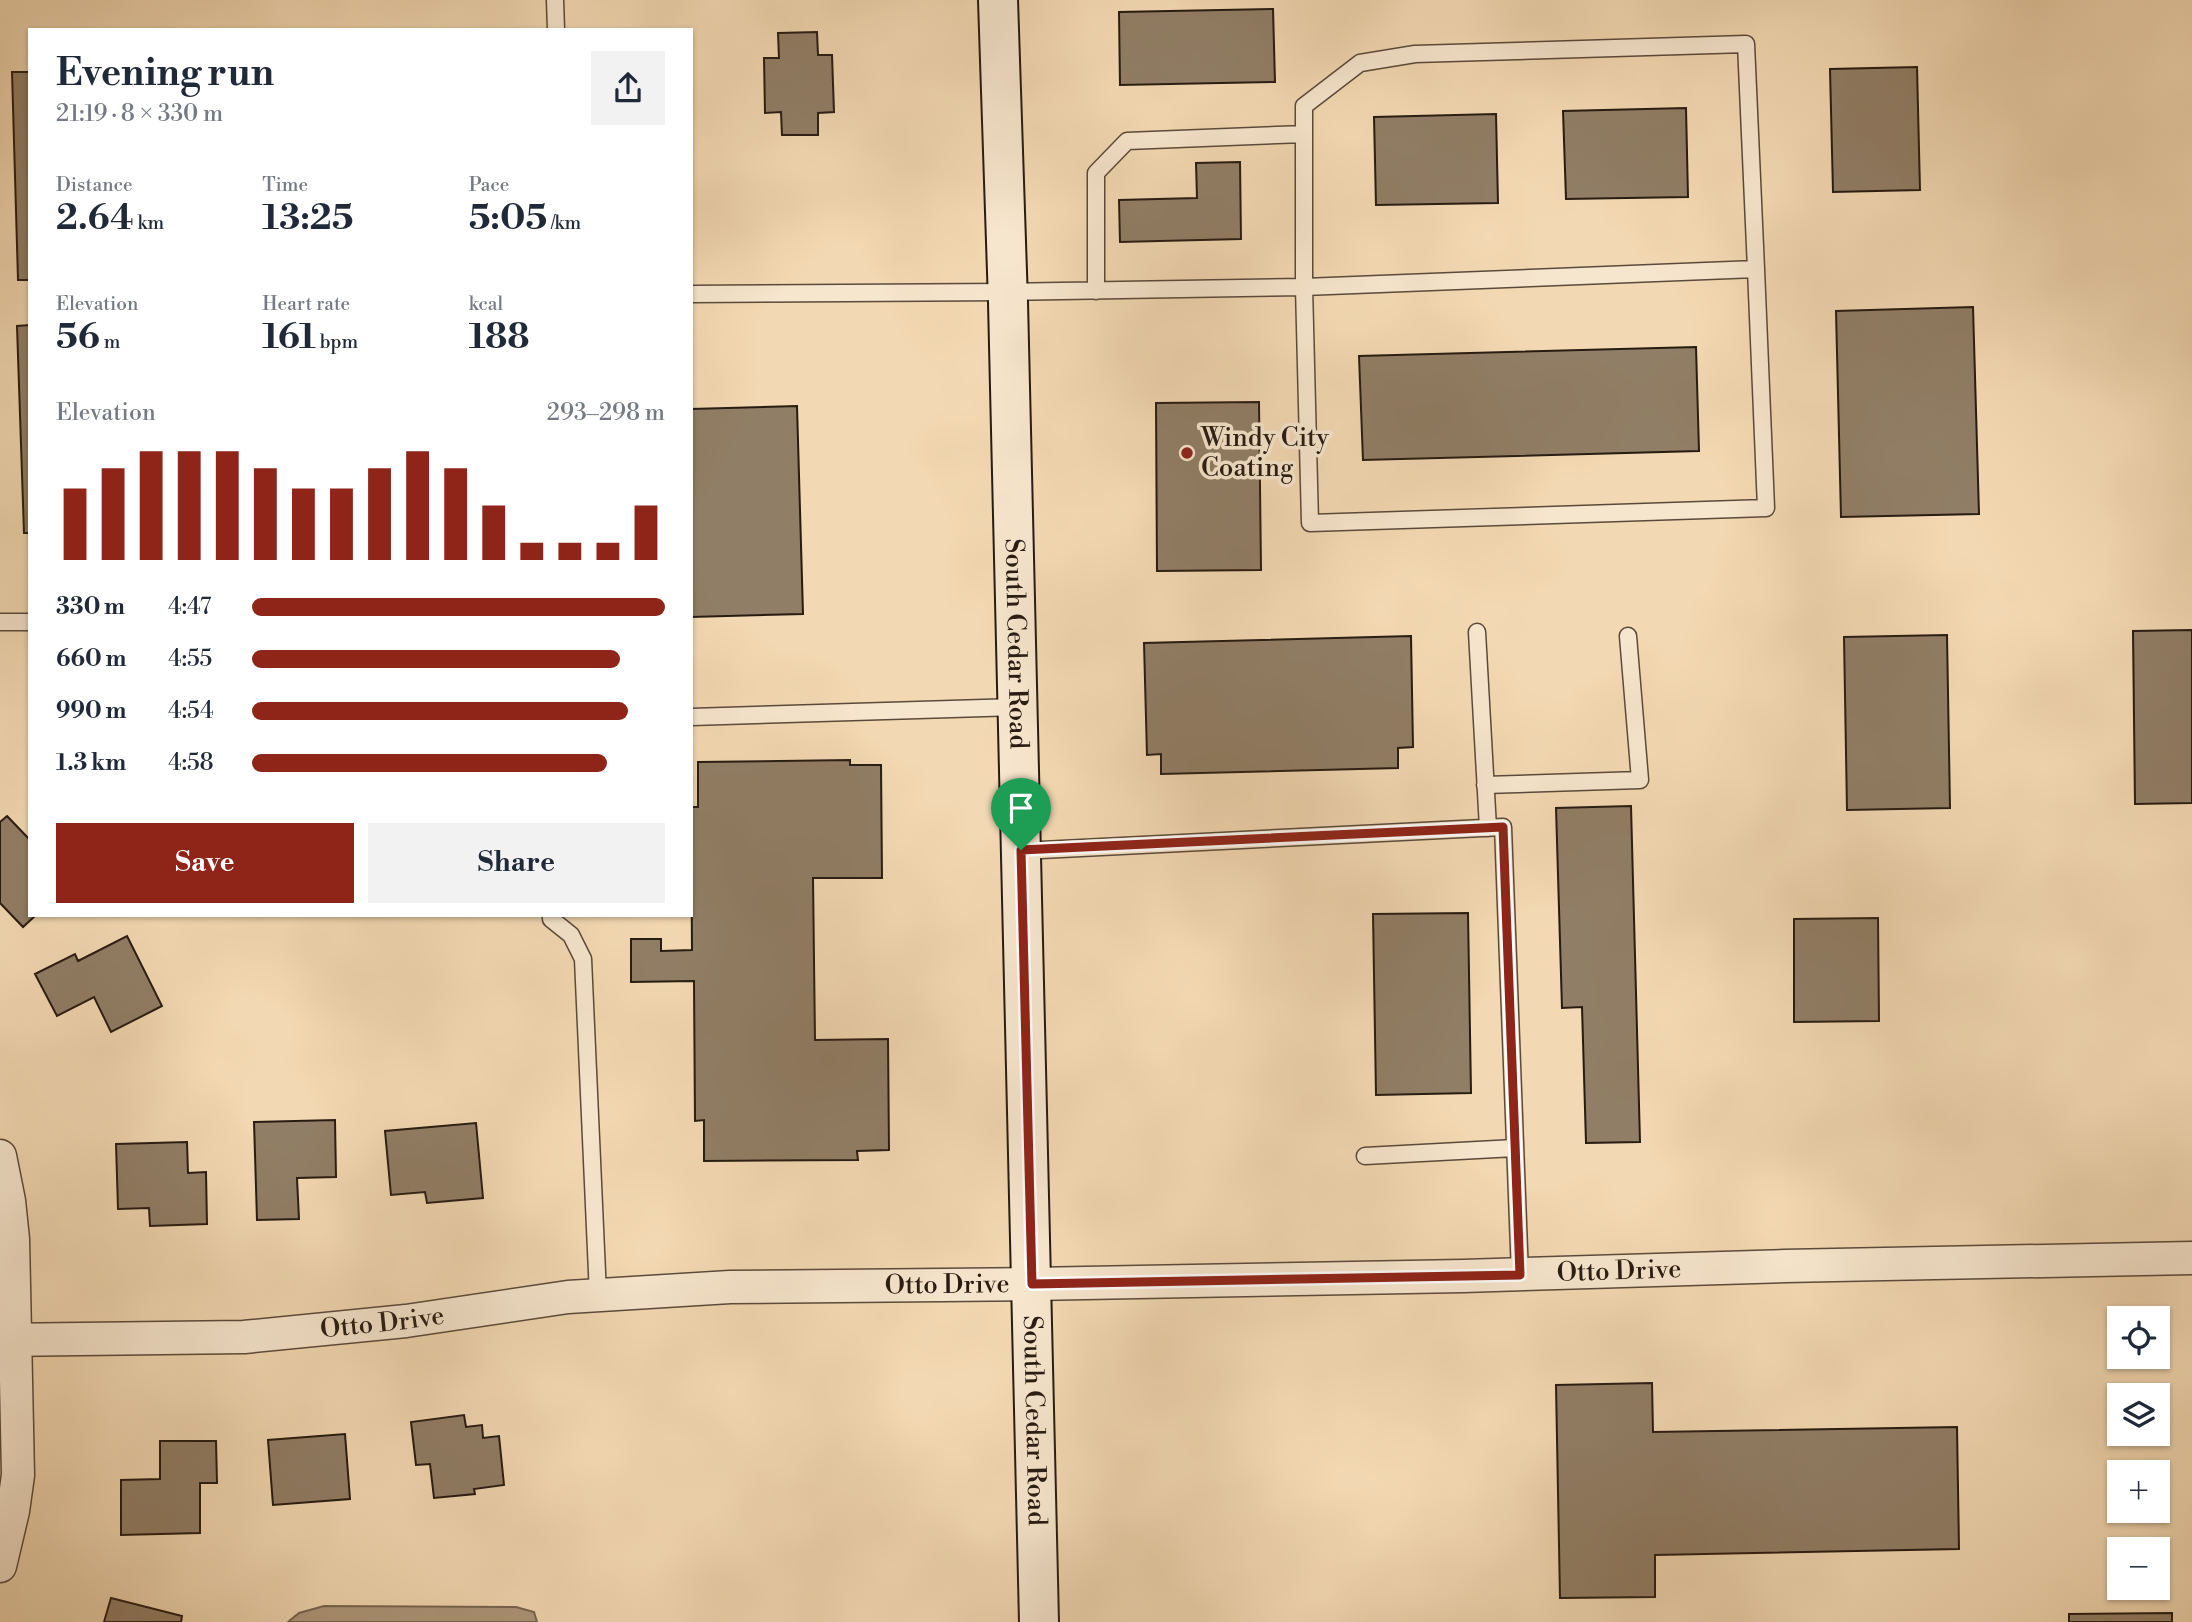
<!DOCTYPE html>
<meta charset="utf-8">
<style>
:root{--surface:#fff;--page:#f2f2f3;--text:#1f2937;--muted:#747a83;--accent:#8f2418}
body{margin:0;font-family:"Libre Bodoni",serif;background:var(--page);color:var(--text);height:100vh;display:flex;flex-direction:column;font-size:26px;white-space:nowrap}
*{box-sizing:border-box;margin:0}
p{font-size:23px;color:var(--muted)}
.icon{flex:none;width:38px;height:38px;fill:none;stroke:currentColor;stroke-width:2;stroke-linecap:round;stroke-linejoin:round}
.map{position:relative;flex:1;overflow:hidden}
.side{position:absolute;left:28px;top:28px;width:665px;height:889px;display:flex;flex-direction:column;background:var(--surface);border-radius:0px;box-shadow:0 2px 5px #0004}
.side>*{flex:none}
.buttons{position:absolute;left:2107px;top:1306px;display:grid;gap:14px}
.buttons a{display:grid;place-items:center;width:63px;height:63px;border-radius:0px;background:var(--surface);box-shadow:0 2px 5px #0004;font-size:35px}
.pin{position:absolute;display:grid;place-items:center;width:60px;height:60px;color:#fff;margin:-72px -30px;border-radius:50% 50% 50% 0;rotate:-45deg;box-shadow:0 0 7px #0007}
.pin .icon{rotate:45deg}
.round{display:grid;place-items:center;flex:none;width:74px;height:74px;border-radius:0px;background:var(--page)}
.headline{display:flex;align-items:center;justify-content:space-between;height:119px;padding:0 28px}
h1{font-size:38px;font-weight:700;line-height:52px}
.metrics{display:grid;grid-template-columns:repeat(3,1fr);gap:10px;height:119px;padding:7px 28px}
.metrics div{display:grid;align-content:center}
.metrics b{font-size:35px;font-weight:700}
.metrics small{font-size:19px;font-weight:400}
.metrics p{font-size:19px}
.chart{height:196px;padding:14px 28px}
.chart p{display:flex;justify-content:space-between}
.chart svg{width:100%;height:126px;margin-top:7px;stroke:var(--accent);stroke-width:6}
.primary-button{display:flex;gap:14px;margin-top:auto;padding:14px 28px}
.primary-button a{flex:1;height:80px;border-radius:0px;background:var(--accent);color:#fff;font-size:28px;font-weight:700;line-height:80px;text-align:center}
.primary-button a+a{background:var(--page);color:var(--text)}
ul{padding:0 28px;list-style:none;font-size:23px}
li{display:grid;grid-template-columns:112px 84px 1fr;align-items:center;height:52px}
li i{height:18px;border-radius:9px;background:var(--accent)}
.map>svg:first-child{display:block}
.water{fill:#ae987c;stroke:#786652;stroke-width:2}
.building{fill:#917e66;stroke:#271b12;stroke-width:2}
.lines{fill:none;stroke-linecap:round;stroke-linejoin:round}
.lane-casing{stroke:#5a4a3a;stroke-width:19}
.street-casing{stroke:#5a4a3a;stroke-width:35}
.secondary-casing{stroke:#271b12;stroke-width:42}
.lane{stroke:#f7e6ce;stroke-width:16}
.street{stroke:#f7e6ce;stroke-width:32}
.secondary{stroke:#f7e6ce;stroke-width:38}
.route-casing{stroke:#fff;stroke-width:14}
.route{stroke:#8f2418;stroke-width:9}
.poi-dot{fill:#8f2418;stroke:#f7e6ce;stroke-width:2.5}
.labels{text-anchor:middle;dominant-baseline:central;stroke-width:7;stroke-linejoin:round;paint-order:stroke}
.poi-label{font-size:26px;fill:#271b12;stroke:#f7e6ce;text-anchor:start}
.street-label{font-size:26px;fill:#271b12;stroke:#f7e6ce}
</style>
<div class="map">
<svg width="2192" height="1622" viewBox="0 0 2192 1622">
<rect width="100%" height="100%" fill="#f3d9b3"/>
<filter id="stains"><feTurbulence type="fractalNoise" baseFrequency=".00286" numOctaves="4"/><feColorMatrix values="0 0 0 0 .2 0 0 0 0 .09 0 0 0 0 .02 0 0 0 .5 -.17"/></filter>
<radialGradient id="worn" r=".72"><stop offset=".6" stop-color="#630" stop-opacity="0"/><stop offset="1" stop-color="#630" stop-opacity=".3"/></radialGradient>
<!-- water -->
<path class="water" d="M 324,1606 L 516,1607 L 534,1612 L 537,1622 L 288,1622 L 299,1613 Z"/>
<!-- building -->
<path class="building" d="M 1273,9 L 1275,82 L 1120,85 L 1119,12 Z
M 817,32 L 818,55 L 832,55 L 834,112 L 818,113 L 818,135 L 782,135 L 781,112 L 765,113 L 764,58 L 779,58 L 778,33 Z
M 1917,67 L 1920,190 L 1833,192 L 1830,69 Z
M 12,72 L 30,72 L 30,280 L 18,280 Z
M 1686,108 L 1688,197 L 1566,199 L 1563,111 Z
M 1496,114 L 1498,203 L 1376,205 L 1374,117 Z
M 1240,162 L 1241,239 L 1120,242 L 1119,200 L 1197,198 L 1196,163 Z
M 1973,307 L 1979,514 L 1841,517 L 1836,311 Z
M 30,325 L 30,533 L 24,533 L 17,326 Z
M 1696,347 L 1699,451 L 1363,460 L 1359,356 Z
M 1259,402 L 1261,570 L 1157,571 L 1156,403 Z
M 797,406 L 803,614 L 691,617 L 691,409 Z
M 2192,630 L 2192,803 L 2135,804 L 2133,631 Z
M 1947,635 L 1950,808 L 1847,810 L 1844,637 Z
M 1411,636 L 1413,747 L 1398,748 L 1398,768 L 1161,774 L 1161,754 L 1147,755 L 1144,643 Z
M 850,760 L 850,765 L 881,765 L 882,878 L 813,878 L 815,1040 L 888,1039 L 889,1150 L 857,1151 L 858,1160 L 704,1161 L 704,1120 L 695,1121 L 694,981 L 631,982 L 631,939 L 661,939 L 661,951 L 692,950 L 691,807 L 698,807 L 698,762 Z
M 1631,806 L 1640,1142 L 1586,1143 L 1582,1007 L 1562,1008 L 1556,808 Z
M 7,816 L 30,840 L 30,915 L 36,915 L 23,927 L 0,903 L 0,822 Z
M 1468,913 L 1471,1093 L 1376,1095 L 1373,914 Z
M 1878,918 L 1879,1021 L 1794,1022 L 1794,919 Z
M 127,936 L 162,1006 L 111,1032 L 94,997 L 57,1016 L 35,974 L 75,954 L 78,961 Z
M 335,1120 L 336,1177 L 297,1178 L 299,1219 L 257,1220 L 254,1122 Z
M 476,1123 L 483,1198 L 427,1203 L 425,1192 L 391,1195 L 385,1131 Z
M 187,1142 L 188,1173 L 206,1172 L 207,1224 L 150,1226 L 149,1208 L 118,1209 L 116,1144 Z
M 1652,1383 L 1653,1432 L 1957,1427 L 1959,1549 L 1655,1555 L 1655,1597 L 1560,1598 L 1556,1385 Z
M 464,1415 L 466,1427 L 482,1425 L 483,1438 L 499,1436 L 504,1485 L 474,1489 L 475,1494 L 434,1498 L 430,1464 L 416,1465 L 411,1422 Z
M 345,1434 L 350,1499 L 273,1505 L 268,1440 Z
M 160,1441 L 216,1441 L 217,1483 L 200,1483 L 200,1533 L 121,1535 L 121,1480 L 160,1479 Z
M 111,1598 L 182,1616 L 181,1622 L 104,1622 Z
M 2172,1613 L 2172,1622 L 2069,1622 L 2069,1614 Z"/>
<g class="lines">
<!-- lane casing -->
<g class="lane-casing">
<path id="lane" d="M 555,0 L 556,30
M 1096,291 L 1096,173 L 1127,141 L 1304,134
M 691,294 L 1008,292 L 1304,287 L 1756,269 L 1766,508 L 1310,523 L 1304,287 L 1304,106 L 1360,63 L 1415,54 L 1746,44 L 1756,269
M 0,622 L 30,622
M 1477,632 L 1488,828
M 691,717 L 1017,707
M 1485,785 L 1640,780 L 1628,636
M 1021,851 L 1503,827 L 1520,1275
M 551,915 L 551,919 L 571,935 L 583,959 L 598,1295
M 1365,1156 L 1515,1148"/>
</g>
<!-- street casing -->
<g class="street-casing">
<g id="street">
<path d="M 0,1156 L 9,1201 L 13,1239 L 18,1475 L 13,1511 L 0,1566"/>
<path id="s1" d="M 0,1340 L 244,1337 L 406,1321 L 568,1297 L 730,1287 L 1032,1284 L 1463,1276 L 1785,1266 L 2192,1258"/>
</g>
</g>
<!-- secondary casing -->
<g class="secondary-casing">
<g id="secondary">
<path id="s2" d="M 998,0 L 1008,302 L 1039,1622"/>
</g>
</g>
<!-- lane -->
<use href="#lane" class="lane"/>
<!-- street -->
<use href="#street" class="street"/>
<!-- secondary -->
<use href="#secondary" class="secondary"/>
</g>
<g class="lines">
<!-- route casing -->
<g class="route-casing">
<path id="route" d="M 1503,827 L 1520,1275 L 1032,1284 L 1021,850 Z"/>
</g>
<!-- route -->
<use href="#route" class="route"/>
</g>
<!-- markers -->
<circle class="poi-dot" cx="1187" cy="453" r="7"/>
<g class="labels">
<!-- poi labels -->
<g class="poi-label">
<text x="1201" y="438">Windy City<tspan x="1201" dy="30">Coating</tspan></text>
</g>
<!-- street labels -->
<g class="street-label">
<text stroke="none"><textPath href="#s2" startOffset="644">South Cedar Road</textPath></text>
<text stroke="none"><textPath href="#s1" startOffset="1622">Otto Drive</textPath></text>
<text stroke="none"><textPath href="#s1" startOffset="950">Otto Drive</textPath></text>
<text stroke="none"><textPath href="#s1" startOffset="383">Otto Drive</textPath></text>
<text stroke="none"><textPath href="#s2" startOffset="1421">South Cedar Road</textPath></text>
</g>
</g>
<rect width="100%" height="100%" filter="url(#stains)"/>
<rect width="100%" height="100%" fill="url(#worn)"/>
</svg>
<div class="buttons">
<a><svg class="icon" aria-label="locate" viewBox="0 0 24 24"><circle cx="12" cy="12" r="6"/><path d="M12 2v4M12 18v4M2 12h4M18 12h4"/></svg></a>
<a><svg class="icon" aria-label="layers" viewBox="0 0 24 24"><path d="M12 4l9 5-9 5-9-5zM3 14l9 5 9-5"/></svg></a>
<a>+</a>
<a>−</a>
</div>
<div class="pin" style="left:1021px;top:850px;background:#1e9e55"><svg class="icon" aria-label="arrive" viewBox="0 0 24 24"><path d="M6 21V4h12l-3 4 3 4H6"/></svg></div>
<section class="side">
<div class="headline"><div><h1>Evening run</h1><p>21:19 · 8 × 330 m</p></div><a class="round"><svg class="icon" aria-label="share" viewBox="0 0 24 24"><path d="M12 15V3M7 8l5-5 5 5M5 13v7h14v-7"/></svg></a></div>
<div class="metrics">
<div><p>Distance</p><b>2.64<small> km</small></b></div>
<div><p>Time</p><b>13:25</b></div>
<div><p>Pace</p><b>5:05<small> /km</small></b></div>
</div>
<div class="metrics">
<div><p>Elevation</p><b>56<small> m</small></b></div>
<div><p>Heart rate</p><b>161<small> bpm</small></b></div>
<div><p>kcal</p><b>188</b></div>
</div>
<div class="chart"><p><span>Elevation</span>293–298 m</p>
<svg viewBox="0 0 160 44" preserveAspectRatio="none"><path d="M5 44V19M15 44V12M25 44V6M35 44V6M45 44V6M55 44V12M65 44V19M75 44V19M85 44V12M95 44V6M105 44V12M115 44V25M125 44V38M135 44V38M145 44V38M155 44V25"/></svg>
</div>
<ul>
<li><b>330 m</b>4:47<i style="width:100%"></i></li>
<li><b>660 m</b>4:55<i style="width:89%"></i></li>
<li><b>990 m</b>4:54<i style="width:91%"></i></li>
<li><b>1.3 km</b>4:58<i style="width:86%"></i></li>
</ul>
<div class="primary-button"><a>Save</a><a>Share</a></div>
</section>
</div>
